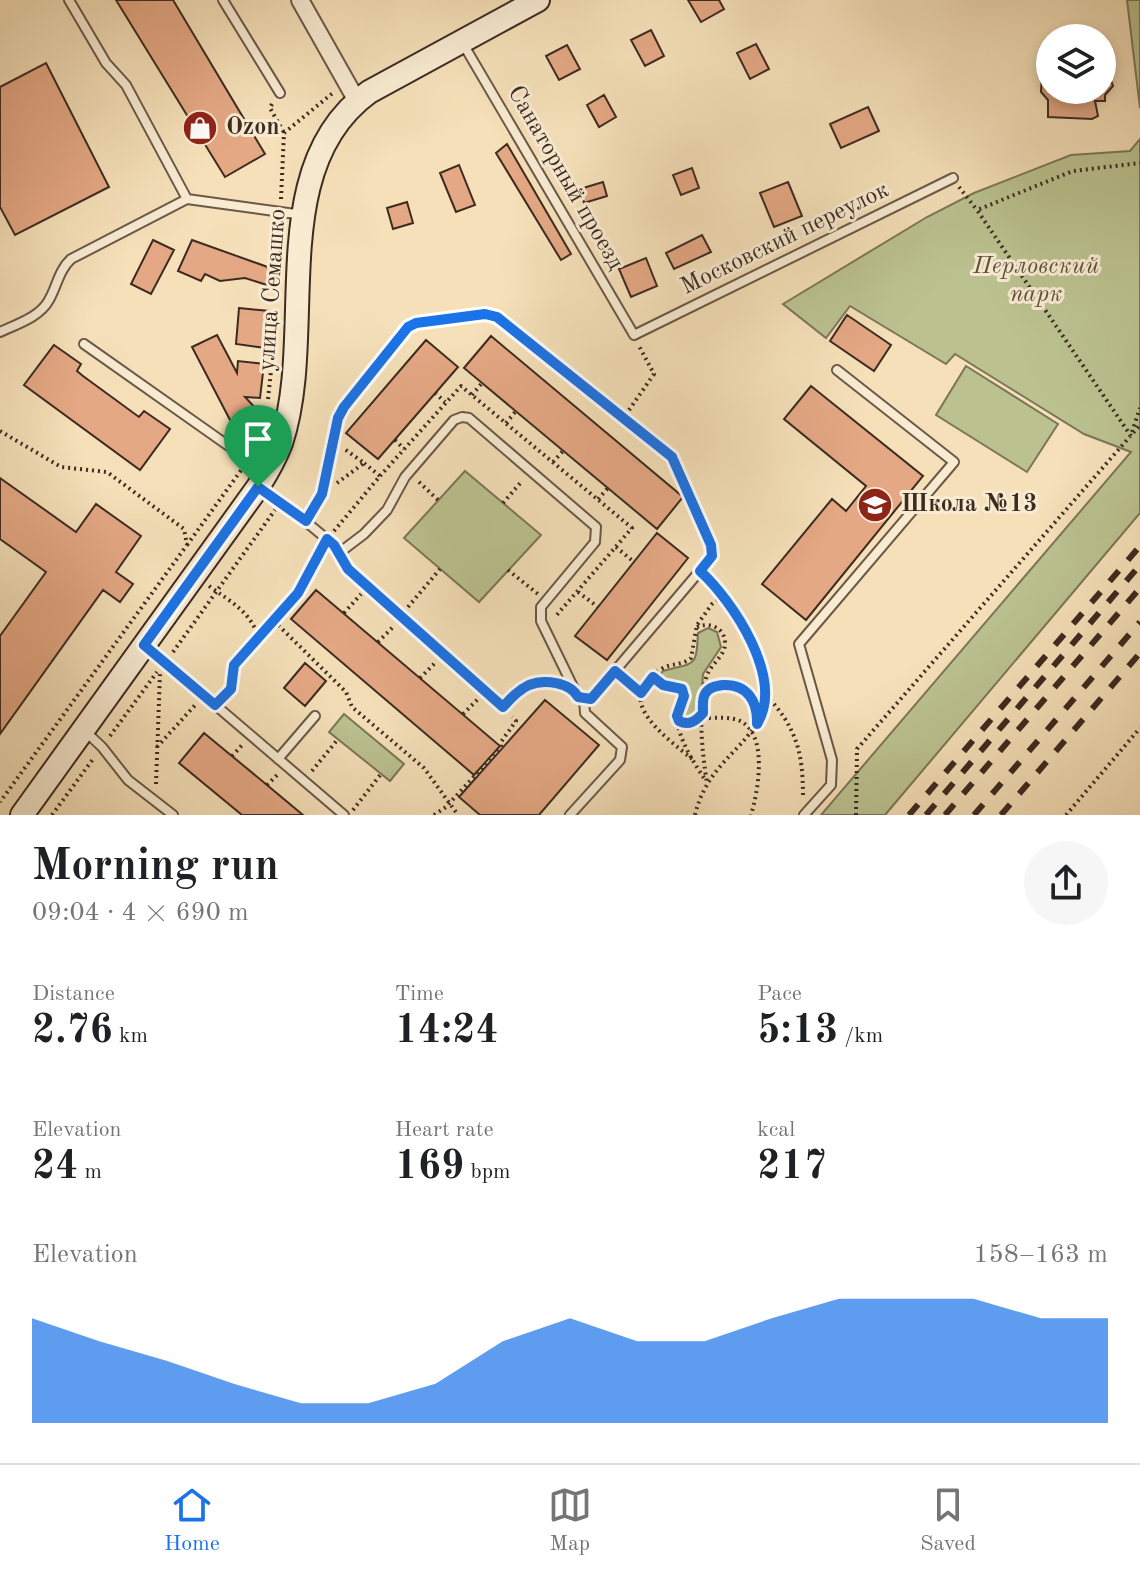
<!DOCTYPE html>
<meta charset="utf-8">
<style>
:root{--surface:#fff;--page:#f6f6f6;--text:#202124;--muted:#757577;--line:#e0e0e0;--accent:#1a73e8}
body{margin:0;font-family:"Old Standard TT",serif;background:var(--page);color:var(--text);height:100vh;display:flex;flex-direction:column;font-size:30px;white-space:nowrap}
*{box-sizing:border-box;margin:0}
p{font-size:26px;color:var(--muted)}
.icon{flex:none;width:44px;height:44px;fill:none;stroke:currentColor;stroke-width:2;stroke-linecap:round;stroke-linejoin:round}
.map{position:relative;height:815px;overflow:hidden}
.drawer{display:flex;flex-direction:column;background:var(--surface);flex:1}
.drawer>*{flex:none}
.buttons{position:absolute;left:1036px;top:24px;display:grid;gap:16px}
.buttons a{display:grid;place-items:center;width:80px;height:80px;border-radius:50%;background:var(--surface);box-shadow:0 4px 12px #0003;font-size:40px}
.pin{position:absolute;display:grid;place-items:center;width:68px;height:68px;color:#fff;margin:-82px -34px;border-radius:50% 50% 50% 0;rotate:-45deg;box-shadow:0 0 8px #0007}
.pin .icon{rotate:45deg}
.round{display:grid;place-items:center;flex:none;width:84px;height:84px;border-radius:42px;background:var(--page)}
.overview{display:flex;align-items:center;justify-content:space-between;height:136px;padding:0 32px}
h1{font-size:44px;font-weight:600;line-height:60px}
.stats{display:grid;grid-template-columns:repeat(3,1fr);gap:12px;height:136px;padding:8px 32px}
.stats div{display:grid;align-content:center}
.stats b{font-size:40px;font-weight:600}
.stats small{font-size:22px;font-weight:400}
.stats p{font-size:22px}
.chart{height:224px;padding:16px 32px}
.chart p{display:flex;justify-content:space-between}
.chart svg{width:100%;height:144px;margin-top:8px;fill:var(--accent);opacity:.7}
.menu{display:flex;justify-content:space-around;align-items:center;height:112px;border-top:2px solid var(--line);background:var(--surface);font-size:22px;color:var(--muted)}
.menu a{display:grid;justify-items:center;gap:4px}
.menu .on{color:var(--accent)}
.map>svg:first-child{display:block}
.green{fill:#bbc290;stroke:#7c7658;stroke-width:2}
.building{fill:#e4a884;stroke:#3d2b21;stroke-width:2}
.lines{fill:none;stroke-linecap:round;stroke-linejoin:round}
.service-casing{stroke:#6b5847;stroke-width:12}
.minor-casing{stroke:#6b5847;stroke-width:20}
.secondary-casing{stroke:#3d2b21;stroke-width:26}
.path{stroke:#3d2b21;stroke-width:4;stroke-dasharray:2 4;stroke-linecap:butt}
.service{stroke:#f8ebd2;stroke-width:8}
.minor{stroke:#f8ebd2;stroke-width:16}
.secondary{stroke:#f8ebd2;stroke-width:22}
.rail{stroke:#3d2b21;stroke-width:6;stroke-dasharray:14 14;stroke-linecap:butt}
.route-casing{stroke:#fff;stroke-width:16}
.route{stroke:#1a73e8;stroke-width:10}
.labels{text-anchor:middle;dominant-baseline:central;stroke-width:6;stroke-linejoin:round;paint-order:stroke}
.poi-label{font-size:24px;font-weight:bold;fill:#3d2b21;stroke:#f8ebd2;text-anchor:start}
.street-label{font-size:24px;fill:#3d2b21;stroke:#f8ebd2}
.park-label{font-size:24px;font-style:italic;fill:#5c513d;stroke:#f8ebd2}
</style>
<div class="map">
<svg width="1140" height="815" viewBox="0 0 1140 815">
<rect width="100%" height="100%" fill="#f5e0b9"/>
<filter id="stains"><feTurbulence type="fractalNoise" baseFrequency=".0025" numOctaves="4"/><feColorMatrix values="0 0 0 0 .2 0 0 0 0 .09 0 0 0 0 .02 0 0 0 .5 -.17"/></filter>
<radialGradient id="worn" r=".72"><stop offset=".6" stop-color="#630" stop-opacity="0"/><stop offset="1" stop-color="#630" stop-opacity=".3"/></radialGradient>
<!-- green -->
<path class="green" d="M 1127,0 L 1140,0 L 1140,108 Z
M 1140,139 L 1140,513 L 885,815 L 821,815 L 1131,452 L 1084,434 L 955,354 L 946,364 L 850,306 L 826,338 L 783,304 L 927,217 L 974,193 L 1071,155 L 1130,151 Z
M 966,366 L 1058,424 L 1027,472 L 936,415 Z
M 465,471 L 541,535 L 479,602 L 404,538 Z
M 708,628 L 717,632 L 721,647 L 703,674 L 700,714 L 695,719 L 683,720 L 679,715 L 686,700 L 685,689 L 662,682 L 660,675 L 663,671 C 696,662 696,668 698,633 Z
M 344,714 L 404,764 L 390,781 L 329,732 Z"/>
<!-- building -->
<path class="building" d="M 116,0 L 173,0 L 265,154 L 225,177 Z
M 688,0 L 719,0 L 724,9 L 701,22 Z
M 651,30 L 664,56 L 645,66 L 631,40 Z
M 756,44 L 769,69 L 750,79 L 737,53 Z
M 567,45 L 580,69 L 559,80 L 546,56 Z
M 1050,51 L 1050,90 L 1102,90 L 1102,67 L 1106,67 L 1113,86 L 1105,95 L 1105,101 L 1095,101 L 1098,116 L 1092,119 L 1048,117 L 1048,100 L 1041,92 L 1043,56 Z
M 46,63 L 109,187 L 15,235 L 0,207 L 0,87 Z
M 604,95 L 616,117 L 599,127 L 587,105 Z
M 868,107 L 879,131 L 841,148 L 830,124 Z
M 507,144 L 571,254 L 561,260 L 496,153 Z
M 459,165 L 475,205 L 456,212 L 440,173 Z
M 692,168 L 699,188 L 681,195 L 673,175 Z
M 603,182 L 607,196 L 584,203 L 580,189 Z
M 788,182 L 802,216 L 774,227 L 760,193 Z
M 407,202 L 413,223 L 393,229 L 387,208 Z
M 702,235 L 711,252 L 674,269 L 666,253 Z
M 153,240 L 174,250 L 151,294 L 131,284 Z
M 192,240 L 276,270 L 273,287 L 245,278 L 220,281 L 205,274 L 201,281 L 178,271 Z
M 646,258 L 657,286 L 631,297 L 619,269 Z
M 239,308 L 269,311 L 266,348 L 236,344 Z
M 847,315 L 891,345 L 874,371 L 830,341 Z
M 217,335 L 237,373 L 238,361 L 264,364 L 260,398 L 245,397 L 259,412 L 257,432 L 241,441 L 192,347 Z
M 491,336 L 683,497 L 657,529 L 464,368 Z
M 426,340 L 458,367 L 378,459 L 346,433 Z
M 54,345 L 81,364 L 77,371 L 83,376 L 139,417 L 144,411 L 170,429 L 140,470 L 24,385 Z
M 811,386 L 923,476 L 806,620 L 762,584 L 832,499 L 846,511 L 866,486 L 784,419 Z
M 0,478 L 76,532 L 96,504 L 141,536 L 116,572 L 133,584 L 120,602 L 103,590 L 0,734 L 0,636 L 46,572 L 0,539 Z
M 657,533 L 688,558 L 607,660 L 575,636 Z
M 316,590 L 500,746 L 474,775 L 291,619 Z
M 305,663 L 326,681 L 305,706 L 284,688 Z
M 545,700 L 599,745 L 539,815 L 480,815 L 459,797 Z
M 204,733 L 267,785 L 303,815 L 242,815 L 179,763 Z"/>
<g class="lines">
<!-- service casing -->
<g class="service-casing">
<path id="service" d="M 69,0 L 106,63 L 126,85 L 187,199 L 303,215
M 223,0 L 280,93
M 462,42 L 634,335 L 953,178
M 0,332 C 17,324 40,317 49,300 C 57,286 59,270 71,259 L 187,199
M 84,344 L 267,473
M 259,487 L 281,501 L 334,545 L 348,569 L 503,707
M 306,521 L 322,494 L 338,418 L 344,407 L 406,329 L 416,323 L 489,314 L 497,317 L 672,457 L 713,550 L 710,559 L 597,692 C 591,699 587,701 578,697 L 541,621 L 541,607 L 595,542 L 596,527 L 469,418 L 462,417 L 454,420 L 405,477 L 387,510 L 364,534 L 339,553
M 145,645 L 344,815
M 84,730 L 102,747 L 128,780 L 173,815
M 278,759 L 315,716
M 570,815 L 620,760 L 622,747 L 585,713 L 584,700
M 804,815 L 831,785 L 832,760 L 799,644 L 954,462 L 837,370"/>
</g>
<!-- minor casing -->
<g class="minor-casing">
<path id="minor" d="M 300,0 L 357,101"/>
</g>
<!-- secondary casing -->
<g class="secondary-casing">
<path id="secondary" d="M 22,815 L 258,487 C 267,473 275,459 281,443 C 318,333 263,169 369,92 L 538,0"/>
</g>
<!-- path -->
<path class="path" d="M 272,104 L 270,108 L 284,133
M 959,187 L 977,210
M 281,199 L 284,133 L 334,92
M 435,393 L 445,402
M 472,395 L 482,383
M 268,399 L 271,371
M 629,410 L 654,374 L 639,346
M 506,423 L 516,411
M 0,431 L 61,467 L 107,472 L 184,529 L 187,545 L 0,802
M 1132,432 L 1140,408
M 1131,436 L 977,210 L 1073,171 L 1140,163
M 395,440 L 404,449
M 553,462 L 563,451
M 380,476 L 461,386 L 632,528 L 555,617
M 419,482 L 438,500
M 337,483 L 364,463 L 343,448
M 598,499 L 608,488
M 503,503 L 522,481
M 334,531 L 380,476 L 364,463
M 187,545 L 242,469
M 616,547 L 634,562
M 508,570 L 538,594
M 209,586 C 231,602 250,611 259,638
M 578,592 L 598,607
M 408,607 L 440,569
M 344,613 L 361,594
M 274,621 L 346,692 L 352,707 L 424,768 L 458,815
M 697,627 C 709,622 724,627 725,642 C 726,655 712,663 707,675 C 697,704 702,752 707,783
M 378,642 L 393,627
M 173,652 L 275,510
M 653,677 C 664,687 677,684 684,692 C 682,700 677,708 677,717 C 678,739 694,763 706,781
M 420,678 L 435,663
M 624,679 L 641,693
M 705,695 C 727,669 757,693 757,722
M 766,695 C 796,727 803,752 803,795
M 222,698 L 231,689 L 234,665 L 298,593 L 321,552
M 511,699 L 531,684 L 557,684
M 463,714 L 478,699
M 703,718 C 715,718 732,716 742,722 C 768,737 758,792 751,815
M 678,720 L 690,723 L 702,715
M 110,736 L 157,672
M 157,747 L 197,703
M 232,756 L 244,743
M 692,759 C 666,737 610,699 661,669 C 671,663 681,666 691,658 L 697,625 L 712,604 L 723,596
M 312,771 L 338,739
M 156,784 L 160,673
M 267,785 L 277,775
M 353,810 L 381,774
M 52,815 L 93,759
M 434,815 L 446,807 L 501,747 L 501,742 L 516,721 L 512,717
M 695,815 C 713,738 794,743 752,646 C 742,622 727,596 708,578
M 856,815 L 857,749 L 1140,425
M 1066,815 L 1140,728"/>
<!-- service -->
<use href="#service" class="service"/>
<!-- minor -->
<use href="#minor" class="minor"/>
<!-- secondary -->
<use href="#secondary" class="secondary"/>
<!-- rail -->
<path class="rail" d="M 909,815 L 1140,546
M 926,815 L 1140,565
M 945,815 L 1140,588
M 974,815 L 1140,622
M 1001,815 L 1140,653"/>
</g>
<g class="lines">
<!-- route casing -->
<g class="route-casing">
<path id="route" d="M 485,314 L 497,317 L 672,457 L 711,545 L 712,556 L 700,571 C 733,601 785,679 757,724 C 758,701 747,684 723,685 C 716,686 709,687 705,694 C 702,699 703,707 703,713 C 696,721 689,726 679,721 L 677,716 L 684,696 L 682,689 L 663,685 L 653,677 L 641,693 L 615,671 L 591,699 L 578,697 C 570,682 544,679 529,685 C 518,690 510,699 503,707 L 348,569 L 334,545 L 327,539 L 298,593 L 234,665 L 231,689 L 215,705 L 144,645 L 258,487 L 306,521 L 322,494 L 338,418 L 344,407 L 408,327 L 416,323 Z"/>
</g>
<!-- route -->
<use href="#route" class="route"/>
</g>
<!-- icons -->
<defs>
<g id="shop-disc" transform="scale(1.8)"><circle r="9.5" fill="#8f2418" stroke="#f8ebd2"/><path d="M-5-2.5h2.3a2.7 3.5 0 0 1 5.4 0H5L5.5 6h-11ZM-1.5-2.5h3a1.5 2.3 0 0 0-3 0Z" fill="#fff"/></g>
<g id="school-disc" transform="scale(1.8)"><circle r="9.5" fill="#8f2418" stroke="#f8ebd2"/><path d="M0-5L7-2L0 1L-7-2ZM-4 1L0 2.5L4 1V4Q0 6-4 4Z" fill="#fff"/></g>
</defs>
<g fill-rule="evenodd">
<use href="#shop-disc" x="200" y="128"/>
<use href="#school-disc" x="875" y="505"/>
</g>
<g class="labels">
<!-- poi labels -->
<g class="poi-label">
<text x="226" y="128">Ozon</text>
<text x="901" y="505">Школа №13</text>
</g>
<!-- street labels -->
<g class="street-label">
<text transform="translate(565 178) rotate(60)">Санаторный проезд</text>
<text transform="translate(785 239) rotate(-26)">Московский переулок</text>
<text transform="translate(273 290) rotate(-86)">улица Семашко</text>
</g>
<!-- park labels -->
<g class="park-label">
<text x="1036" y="267">Перловский<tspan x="1036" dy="28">парк</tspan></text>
</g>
</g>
<rect width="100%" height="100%" filter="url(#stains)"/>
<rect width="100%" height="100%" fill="url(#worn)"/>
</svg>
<div class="buttons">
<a><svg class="icon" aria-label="layers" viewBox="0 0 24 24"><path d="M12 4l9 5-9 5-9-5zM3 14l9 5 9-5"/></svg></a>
</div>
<div class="pin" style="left:258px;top:487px;background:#1e9e55"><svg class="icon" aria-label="arrive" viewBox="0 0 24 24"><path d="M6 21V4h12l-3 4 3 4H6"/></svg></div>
</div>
<section class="drawer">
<div class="overview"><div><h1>Morning run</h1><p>09:04 · 4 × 690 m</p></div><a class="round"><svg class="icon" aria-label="share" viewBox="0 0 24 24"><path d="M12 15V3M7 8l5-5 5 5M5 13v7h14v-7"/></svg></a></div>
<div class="stats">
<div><p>Distance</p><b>2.76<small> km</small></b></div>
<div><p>Time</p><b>14:24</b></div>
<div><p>Pace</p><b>5:13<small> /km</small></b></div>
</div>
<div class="stats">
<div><p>Elevation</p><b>24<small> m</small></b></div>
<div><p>Heart rate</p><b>169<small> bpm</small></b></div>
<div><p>kcal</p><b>217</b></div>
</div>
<div class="chart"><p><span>Elevation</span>158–163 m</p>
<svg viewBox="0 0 160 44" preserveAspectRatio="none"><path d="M0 44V12L10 19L20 25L30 32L40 38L50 38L60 32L70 19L80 12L90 19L100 19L110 12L120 6L130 6L140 6L150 12L160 12V44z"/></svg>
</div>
</section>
<nav class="menu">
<a class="on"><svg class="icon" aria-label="home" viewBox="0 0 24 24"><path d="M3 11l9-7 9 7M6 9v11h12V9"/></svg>Home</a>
<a><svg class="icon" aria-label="map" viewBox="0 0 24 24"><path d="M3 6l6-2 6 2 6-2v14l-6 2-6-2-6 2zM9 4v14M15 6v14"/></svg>Map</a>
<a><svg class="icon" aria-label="saved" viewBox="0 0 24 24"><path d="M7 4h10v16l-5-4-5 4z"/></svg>Saved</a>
</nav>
